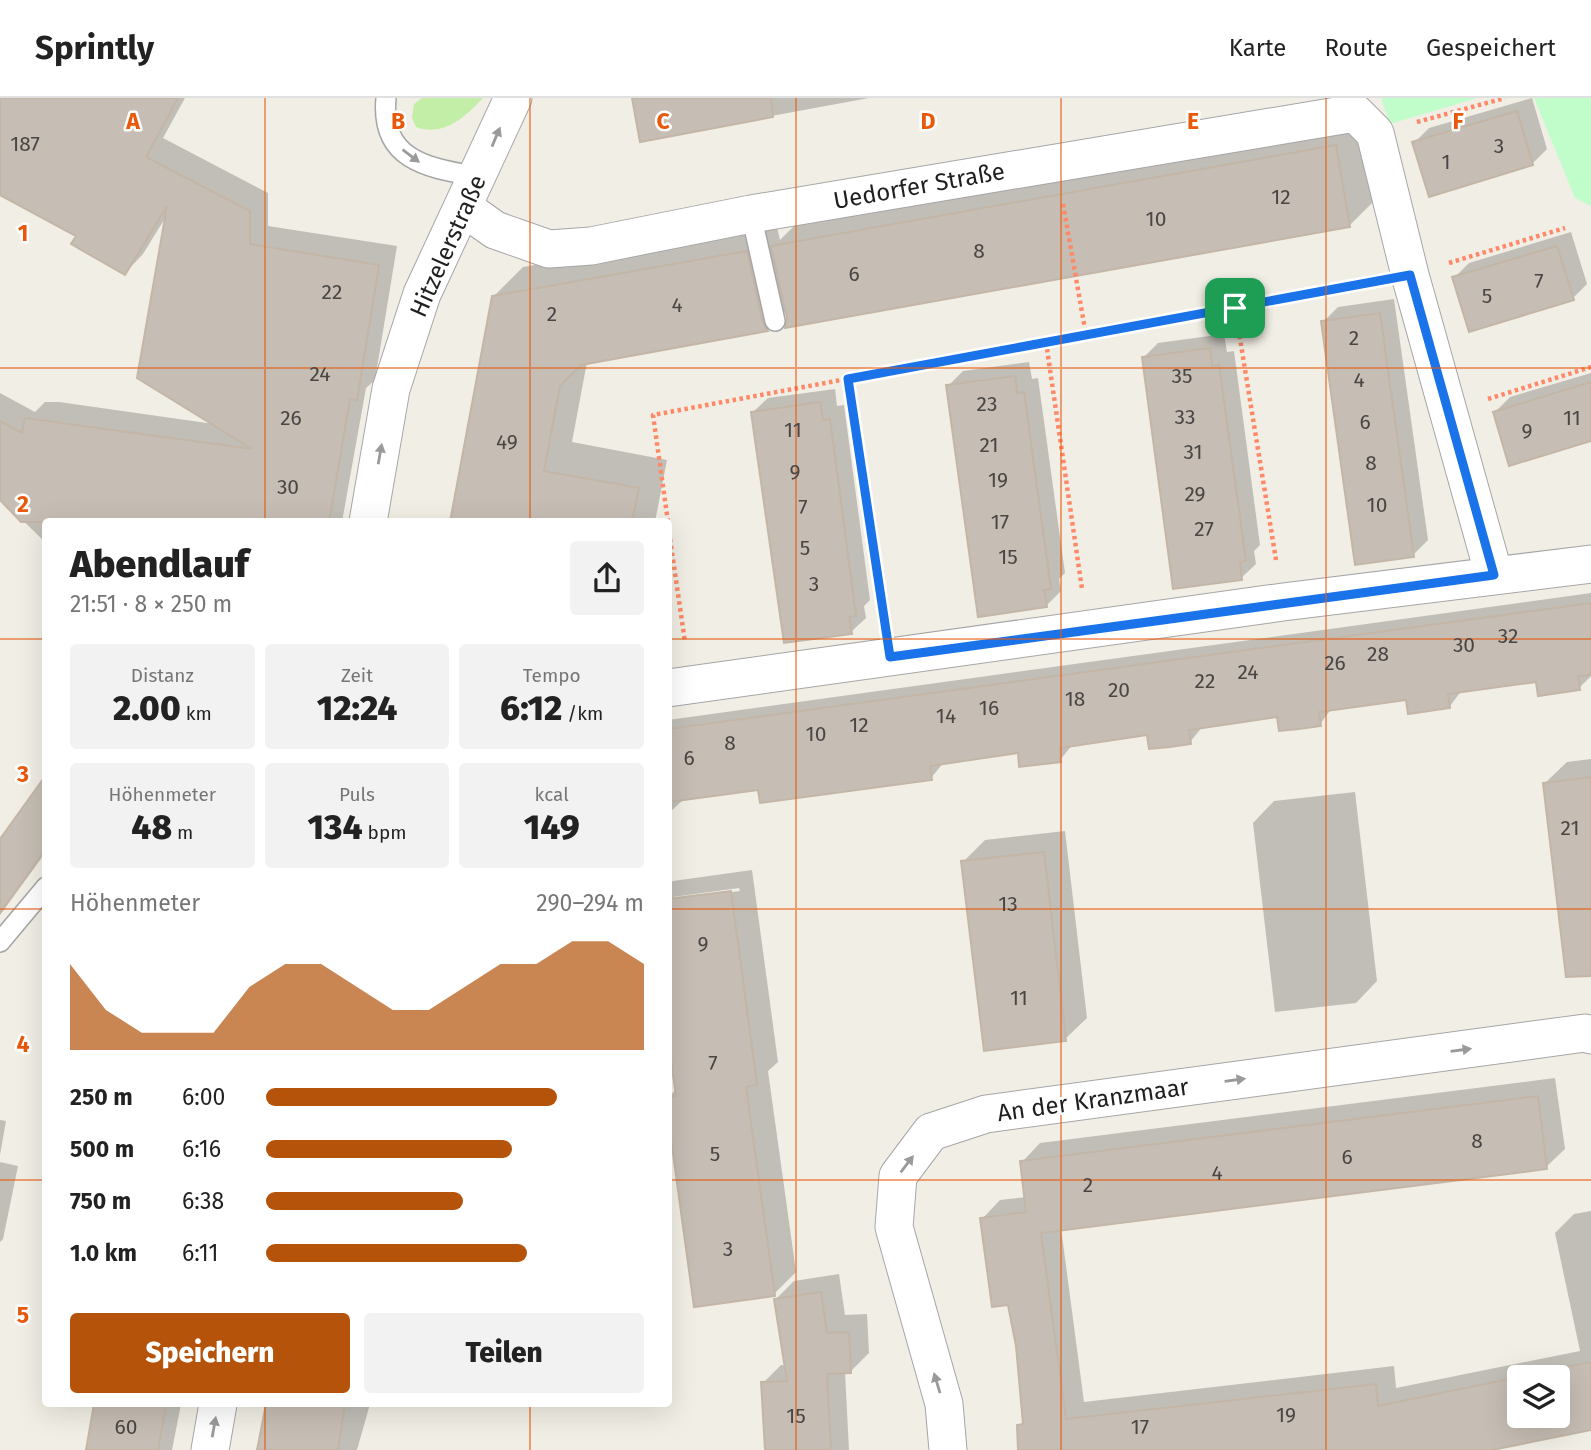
<!DOCTYPE html>
<html lang="de">
<meta charset="utf-8">
<style>
:root{--surface:#fff;--page:#f2f2f2;--text:#222;--muted:#767676;--line:#e0e0e0;--accent:#b45309}
body{margin:0;font-family:"Fira Sans",sans-serif;background:var(--page);color:var(--text);height:100vh;display:flex;flex-direction:column;font-size:26px;white-space:nowrap}
*{box-sizing:border-box;margin:0}
p{font-size:23px;color:var(--muted)}
.icon{flex:none;width:38px;height:38px;fill:none;stroke:currentColor;stroke-width:2;stroke-linecap:round;stroke-linejoin:round}
.map{position:relative;flex:1;overflow:hidden}
.panel{position:absolute;left:42px;top:420px;width:630px;height:889px;display:flex;flex-direction:column;background:var(--surface);border-radius:7px;box-shadow:0 7px 28px #0002}
.panel>*{flex:none}
.tools{position:absolute;left:1507px;top:1267px;display:grid;gap:14px}
.tools a{display:grid;place-items:center;width:63px;height:63px;border-radius:7px;background:var(--surface);box-shadow:0 7px 28px #0002;font-size:35px}
.pin{position:absolute;display:grid;place-items:center;width:60px;height:60px;color:#fff;margin:-30px;border-radius:14px;box-shadow:0 4px 10px #0006}
.round{display:grid;place-items:center;flex:none;width:74px;height:74px;border-radius:7px;background:var(--page)}
.head{display:flex;align-items:center;justify-content:space-between;height:119px;padding:0 28px}
h1{font-size:38px;font-weight:800;line-height:52px}
.stats{display:grid;grid-template-columns:repeat(3,1fr);gap:10px;height:119px;padding:7px 28px}
.stats div{display:grid;align-content:center;border-radius:7px;background:var(--page);text-align:center}
.stats b{font-size:35px;font-weight:800}
.stats small{font-size:19px;font-weight:400}
.stats p{font-size:19px}
.chart{height:196px;padding:14px 28px}
.chart p{display:flex;justify-content:space-between}
.chart svg{width:100%;height:126px;margin-top:7px;fill:var(--accent);opacity:.7}
.cta{display:flex;gap:14px;margin-top:auto;padding:14px 28px}
.cta a{flex:1;height:80px;border-radius:7px;background:var(--accent);color:#fff;font-size:28px;font-weight:800;line-height:80px;text-align:center}
.cta a+a{background:var(--page);color:var(--text)}
ul{padding:0 28px;list-style:none;font-size:23px}
li{display:grid;grid-template-columns:112px 84px 1fr;align-items:center;height:52px}
li i{height:18px;border-radius:9px;background:var(--accent)}
header{display:flex;align-items:center;gap:42px;box-sizing:border-box;height:98px;padding:0 35px;background:var(--surface);border-bottom:2px solid var(--line)}
header strong{font-size:33px}
nav{display:flex;gap:38px;margin-inline-start:auto;font-size:24px}
.map>svg:first-child{display:block}
.grass{fill:#c2eea8}
.park{fill:#c0fdcb}
.shadow{fill:#0003;fill-rule:evenodd}
.building{fill:#c6bdb4;stroke:#c3b6a6;stroke-width:2;fill-rule:evenodd}
.lines{fill:none;stroke-linecap:round;stroke-linejoin:round}
.service-casing{stroke:#a6a6a6;stroke-width:22}
.minor-casing{stroke:#a6a6a6;stroke-width:39}
.path{stroke:#ff8868;stroke-width:4.5;stroke-dasharray:3.5 3.5;stroke-linecap:butt}
.service{stroke:#fff;stroke-width:19}
.minor{stroke:#fff;stroke-width:37}
.oneway{fill:#9a9a9a}
.route-casing{stroke:#fff;stroke-width:14}
.route{stroke:#1a73e8;stroke-width:9}
.grid{fill:none;stroke:#e8590c;stroke-width:2;stroke-opacity:0.55}
.labels{text-anchor:middle;dominant-baseline:central;stroke-width:5;stroke-linejoin:round;paint-order:stroke}
.number-label{font-size:21px;fill:#494644}
.street-label{font-size:24px;fill:#1f1f1f;stroke:#fff}
.grid-label{font-size:23px;text-anchor:middle;font-weight:bold;fill:#e8590c;stroke:#fff;stroke-width:5;stroke-linejoin:round;paint-order:stroke}
</style>
<header>
<strong>Sprintly</strong>
<nav><a>Karte</a><a>Route</a><a>Gespeichert</a></nav>
</header>
<div class="map">
<svg width="1591" height="1352" viewBox="0 0 1591 1352">
<rect width="100%" height="100%" fill="#f1eee5"/>
<!-- grass -->
<path class="grass" d="M 422,0 L 483,0 C 465,19 444,39 416,29 L 412,20 L 414,6 Z"/>
<!-- park -->
<path class="park" d="M 1381,0 L 1477,0 L 1390,26 Z
M 1534,0 L 1591,0 L 1591,108 L 1575,100 Z"/>
<!-- shadow -->
<path class="shadow" d="M 0,0 L 185,0 L 163,40 L 268,95 L 268,128 L 397,148 L 375,282 L 366,290 L 342,424 L 46,424 L 46,445 L 9,409 L 0,391 L 0,295 L 35,314 L 45,304 L 59,304 L 214,326 L 167,117 L 143,156 L 125,175 L 78,138 L 0,96 Z
M 633,0 L 869,0 L 641,42 Z
M 1532,0 L 1547,51 L 1532,66 L 1414,45 L 1429,30 Z
M 1372,11 L 1386,91 L 1350,127 L 789,220 L 787,212 L 768,231 L 587,264 L 572,344 L 667,362 L 655,424 L 452,424 L 493,199 L 523,169 L 776,125 L 780,142 L 809,113 Z
M 1571,134 L 1587,186 L 1573,200 L 1454,180 L 1469,165 Z
M 1394,201 L 1428,442 L 1413,457 L 1323,224 L 1338,209 Z
M 1224,236 L 1227,254 L 1234,253 L 1260,447 L 1254,453 L 1256,466 L 1241,480 L 1143,260 L 1158,245 Z
M 1029,264 L 1032,281 L 1038,280 L 1065,475 L 1059,481 L 1061,493 L 1046,508 L 948,288 L 963,273 Z
M 1591,275 L 1591,342 L 1495,314 L 1510,299 Z
M 835,291 L 837,308 L 844,307 L 870,502 L 864,508 L 866,520 L 851,534 L 753,314 L 768,300 Z
M 1591,495 L 1591,578 L 1579,590 L 1538,582 L 1462,592 L 1450,608 L 1408,600 L 1332,610 L 1320,626 L 1279,617 L 1203,628 L 1190,644 L 1149,635 L 1073,646 L 1060,662 L 1019,653 L 944,664 L 931,680 L 760,690 L 685,700 L 668,716 L 668,622 Z
M 1591,661 L 1591,870 L 1545,685 L 1567,664 Z
M 46,678 L 46,754 L 0,817 L 0,743 Z
M 1355,694 L 1377,883 L 1356,905 L 1275,914 L 1253,725 L 1274,703 Z
M 1065,733 L 1087,920 L 1065,941 L 963,764 L 985,742 Z
M 752,772 L 778,964 L 768,973 L 796,1174 L 774,1196 L 668,999 L 677,991 L 668,929 L 668,787 L 673,783 ZM 739,790 L 740,793 L 673,802 L 673,799 Z
M 1555,980 L 1565,1051 L 1546,1069 L 1061,1130 L 1084,1304 L 1394,1268 L 1396,1290 L 1580,1253 L 1555,1135 L 1574,1116 L 1591,1113 L 1591,1330 L 1484,1352 L 1028,1352 L 1017,1248 L 1009,1205 L 982,1121 L 1000,1102 L 1026,1099 L 1022,1064 L 1040,1045 ZM 1519,1279 L 1558,1279 L 1558,1318 L 1519,1318 Z
M 0,1022 L 6,1023 L 0,1057 Z
M 0,1064 L 18,1068 L 3,1141 L 0,1144 Z
M 839,1176 L 845,1217 L 867,1216 L 869,1255 L 851,1273 L 845,1274 L 849,1352 L 766,1352 L 763,1285 L 781,1267 L 786,1267 L 776,1201 L 794,1183 Z
M 96,1306 L 181,1306 L 172,1352 L 88,1352 Z
M 267,1306 L 370,1306 L 357,1352 L 258,1352 Z"/>
<!-- building -->
<path class="building" d="M 0,0 L 178,0 L 146,59 L 250,113 L 250,146 L 379,167 L 357,302 L 350,301 L 329,424 L 21,424 L 0,402 L 0,323 L 22,335 L 25,320 L 252,351 L 137,280 L 167,108 L 125,177 L 71,146 L 76,138 L 0,97 Z
M 632,0 L 771,0 L 773,19 L 640,44 Z
M 1517,13 L 1533,67 L 1429,99 L 1412,44 Z
M 1336,47 L 1350,129 L 785,230 L 787,220 L 771,148 Z
M 1557,148 L 1574,202 L 1469,234 L 1452,179 Z
M 747,153 L 763,226 L 768,233 L 581,267 L 560,288 L 544,373 L 639,390 L 632,424 L 450,424 L 492,198 Z
M 1380,215 L 1414,459 L 1355,467 L 1321,223 Z
M 1210,250 L 1212,268 L 1219,267 L 1246,463 L 1240,464 L 1242,482 L 1173,491 L 1142,259 Z
M 1015,278 L 1017,295 L 1024,294 L 1051,491 L 1044,492 L 1047,509 L 978,519 L 946,287 Z
M 1591,284 L 1591,343 L 1509,368 L 1493,314 Z
M 820,304 L 823,322 L 830,321 L 856,518 L 849,519 L 852,536 L 784,545 L 751,314 Z
M 1591,505 L 1591,577 L 1578,578 L 1580,592 L 1538,598 L 1536,584 L 1448,596 L 1450,610 L 1408,616 L 1406,602 L 1319,614 L 1321,628 L 1299,631 L 1279,633 L 1277,619 L 1189,632 L 1191,646 L 1170,649 L 1149,651 L 1147,637 L 1060,650 L 1061,664 L 1019,669 L 1018,655 L 930,668 L 932,682 L 760,705 L 758,692 L 668,704 L 668,631 Z
M 46,677 L 46,751 L 0,815 L 0,741 Z
M 1591,679 L 1591,878 L 1566,879 L 1543,685 Z
M 1044,754 L 1066,943 L 984,953 L 961,763 Z
M 731,793 L 757,987 L 746,989 L 775,1198 L 694,1209 L 668,1019 L 668,999 L 676,998 L 668,942 L 668,801 Z
M 1538,998 L 1547,1071 L 1041,1135 L 1066,1321 L 1376,1286 L 1378,1308 L 1591,1264 L 1591,1332 L 1492,1352 L 1018,1352 L 1017,1327 L 1023,1326 L 1016,1248 L 1008,1207 L 992,1209 L 980,1120 L 1026,1114 L 1020,1063 ZM 1519,1279 L 1558,1279 L 1558,1318 L 1519,1318 Z
M 821,1194 L 827,1235 L 849,1234 L 851,1275 L 827,1276 L 831,1352 L 765,1352 L 761,1284 L 787,1283 L 774,1201 Z
M 94,1306 L 166,1306 L 158,1352 L 86,1352 Z
M 266,1306 L 345,1306 L 338,1352 L 257,1352 Z"/>
<g class="lines">
<!-- service casing -->
<g class="service-casing">
<path id="service" d="M 386,0 C 380,64 430,70 479,79
M 751,116 L 775,223
M 0,844 L 46,789"/>
</g>
<!-- minor casing -->
<g class="minor-casing">
<path id="minor" d="M 464,110 L 495,132 L 549,151 L 591,148 L 751,116 L 1355,15 L 1375,35 L 1410,177 L 1494,477
M 368,424 L 391,291 L 422,196 L 513,0
M 668,590 L 1283,504 L 1591,466
M 210,1352 L 218,1306
M 948,1352 L 944,1306 L 894,1129 L 898,1078 L 931,1034 L 986,1016 L 1585,935 L 1591,937"/>
</g>
<!-- path -->
<path class="path" d="M 1417,24 L 1505,0
M 1063,106 L 1086,237
M 1449,165 L 1565,130
M 1235,210 L 1276,462
M 1046,244 L 1082,491
M 848,281 L 884,516
M 1488,301 L 1591,269
M 668,424 L 653,317 L 1369,184
M 668,427 L 685,544"/>
<!-- service -->
<use href="#service" class="service"/>
<!-- minor -->
<use href="#minor" class="minor"/>
</g>
<!-- one-way arrows -->
<defs><path id="oneway-solid" d="M-6-.8H1V-3.2L6.5 0L1 3.2V.8H-6Z" transform="scale(1.75)"/></defs>
<g class="oneway">
<use href="#oneway-solid" transform="translate(496 39) rotate(-67)"/>
<use href="#oneway-solid" transform="translate(411 58) rotate(37)"/>
<use href="#oneway-solid" transform="translate(380 356) rotate(-80)"/>
<use href="#oneway-solid" transform="translate(1461 952) rotate(-8)"/>
<use href="#oneway-solid" transform="translate(1235 982) rotate(-8)"/>
<use href="#oneway-solid" transform="translate(907 1066) rotate(-53)"/>
<use href="#oneway-solid" transform="translate(937 1285) rotate(-107)"/>
<use href="#oneway-solid" transform="translate(214 1329) rotate(-80)"/>
</g>
<g class="lines">
<!-- route casing -->
<g class="route-casing">
<path id="route" d="M 1410,177 L 1494,477 L 890,559 L 848,281 Z"/>
</g>
<!-- route -->
<use href="#route" class="route"/>
</g>
<!-- grid -->
<path class="grid" d="M 265,0 L 265,424M 530,0 L 530,424M 796,0 L 796,1352M 1061,0 L 1061,1352M 1326,0 L 1326,1352M 0,270 L 1591,270M 0,541 L 46,541M 668,541 L 1591,541M 0,811 L 46,811M 668,811 L 1591,811M 0,1082 L 46,1082M 668,1082 L 1591,1082M 265,1306 L 265,1352M 530,1306 L 530,1352"/>
<g class="labels">
<!-- number labels -->
<g class="number-label">
<text x="25" y="46">187</text>
<text x="1499" y="48">3</text>
<text x="1446" y="64">1</text>
<text x="1281" y="99">12</text>
<text x="1156" y="121">10</text>
<text x="979" y="153">8</text>
<text x="854" y="176">6</text>
<text x="1539" y="183">7</text>
<text x="332" y="194">22</text>
<text x="1487" y="198">5</text>
<text x="677" y="207">4</text>
<text x="552" y="216">2</text>
<text x="1354" y="240">2</text>
<text x="320" y="276">24</text>
<text x="1182" y="278">35</text>
<text x="1359" y="282">4</text>
<text x="987" y="306">23</text>
<text x="1185" y="319">33</text>
<text x="291" y="320">26</text>
<text x="1572" y="320">11</text>
<text x="1365" y="324">6</text>
<text x="793" y="332">11</text>
<text x="1527" y="333">9</text>
<text x="507" y="344">49</text>
<text x="989" y="347">21</text>
<text x="1193" y="354">31</text>
<text x="1371" y="365">8</text>
<text x="795" y="374">9</text>
<text x="998" y="382">19</text>
<text x="288" y="389">30</text>
<text x="1195" y="396">29</text>
<text x="1377" y="407">10</text>
<text x="803" y="409">7</text>
<text x="1000" y="424">17</text>
<text x="1204" y="431">27</text>
<text x="805" y="450">5</text>
<text x="1008" y="459">15</text>
<text x="814" y="486">3</text>
<text x="1508" y="538">32</text>
<text x="1464" y="547">30</text>
<text x="1378" y="556">28</text>
<text x="1335" y="565">26</text>
<text x="1248" y="574">24</text>
<text x="1205" y="583">22</text>
<text x="1119" y="592">20</text>
<text x="1075" y="601">18</text>
<text x="989" y="610">16</text>
<text x="946" y="618">14</text>
<text x="859" y="627">12</text>
<text x="816" y="636">10</text>
<text x="730" y="645">8</text>
<text x="689" y="660">6</text>
<text x="1570" y="730">21</text>
<text x="1008" y="806">13</text>
<text x="703" y="846">9</text>
<text x="1019" y="900">11</text>
<text x="713" y="965">7</text>
<text x="1477" y="1043">8</text>
<text x="715" y="1056">5</text>
<text x="1347" y="1059">6</text>
<text x="1217" y="1075">4</text>
<text x="1088" y="1087">2</text>
<text x="728" y="1151">3</text>
<text x="1286" y="1317">19</text>
<text x="796" y="1318">15</text>
<text x="126" y="1329">60</text>
<text x="1140" y="1329">17</text>
</g>
<!-- street labels -->
<g class="street-label">
<text transform="translate(919 88) rotate(-10)">Uedorfer Straße</text>
<text transform="translate(448 148) rotate(-66)">Hitzelerstraße</text>
<text transform="translate(1093 1002) rotate(-8)">An der Kranzmaar</text>
</g>
</g>
<g class="grid-label">
<text x="133" y="31">A</text>
<text x="398" y="31">B</text>
<text x="663" y="31">C</text>
<text x="928" y="31">D</text>
<text x="1193" y="31">E</text>
<text x="1458" y="31">F</text>
<text x="23" y="143">1</text>
<text x="23" y="414">2</text>
<text x="23" y="684">3</text>
<text x="23" y="954">4</text>
<text x="23" y="1225">5</text>
</g>
</svg>
<div class="tools">
<a><svg class="icon" aria-label="layers" viewBox="0 0 24 24"><path d="M12 4l9 5-9 5-9-5zM3 14l9 5 9-5"/></svg></a>
</div>
<div class="pin" style="left:1235px;top:210px;background:#1e9e55"><svg class="icon" aria-label="arrive" viewBox="0 0 24 24"><path d="M6 21V4h12l-3 4 3 4H6"/></svg></div>
<section class="panel">
<div class="head"><div><h1>Abendlauf</h1><p>21:51 · 8 × 250 m</p></div><a class="round"><svg class="icon" aria-label="share" viewBox="0 0 24 24"><path d="M12 15V3M7 8l5-5 5 5M5 13v7h14v-7"/></svg></a></div>
<div class="stats">
<div><p>Distanz</p><b>2.00<small> km</small></b></div>
<div><p>Zeit</p><b>12:24</b></div>
<div><p>Tempo</p><b>6:12<small> /km</small></b></div>
</div>
<div class="stats">
<div><p>Höhenmeter</p><b>48<small> m</small></b></div>
<div><p>Puls</p><b>134<small> bpm</small></b></div>
<div><p>kcal</p><b>149</b></div>
</div>
<div class="chart"><p><span>Höhenmeter</span>290–294 m</p>
<svg viewBox="0 0 160 44" preserveAspectRatio="none"><path d="M0 44V14L10 30L20 38L30 38L40 38L50 22L60 14L70 14L80 22L90 30L100 30L110 22L120 14L130 14L140 6L150 6L160 14V44z"/></svg>
</div>
<ul>
<li><b>250 m</b>6:00<i style="width:77%"></i></li>
<li><b>500 m</b>6:16<i style="width:65%"></i></li>
<li><b>750 m</b>6:38<i style="width:52%"></i></li>
<li><b>1.0 km</b>6:11<i style="width:69%"></i></li>
</ul>
<div class="cta"><a>Speichern</a><a>Teilen</a></div>
</section>
</div>
